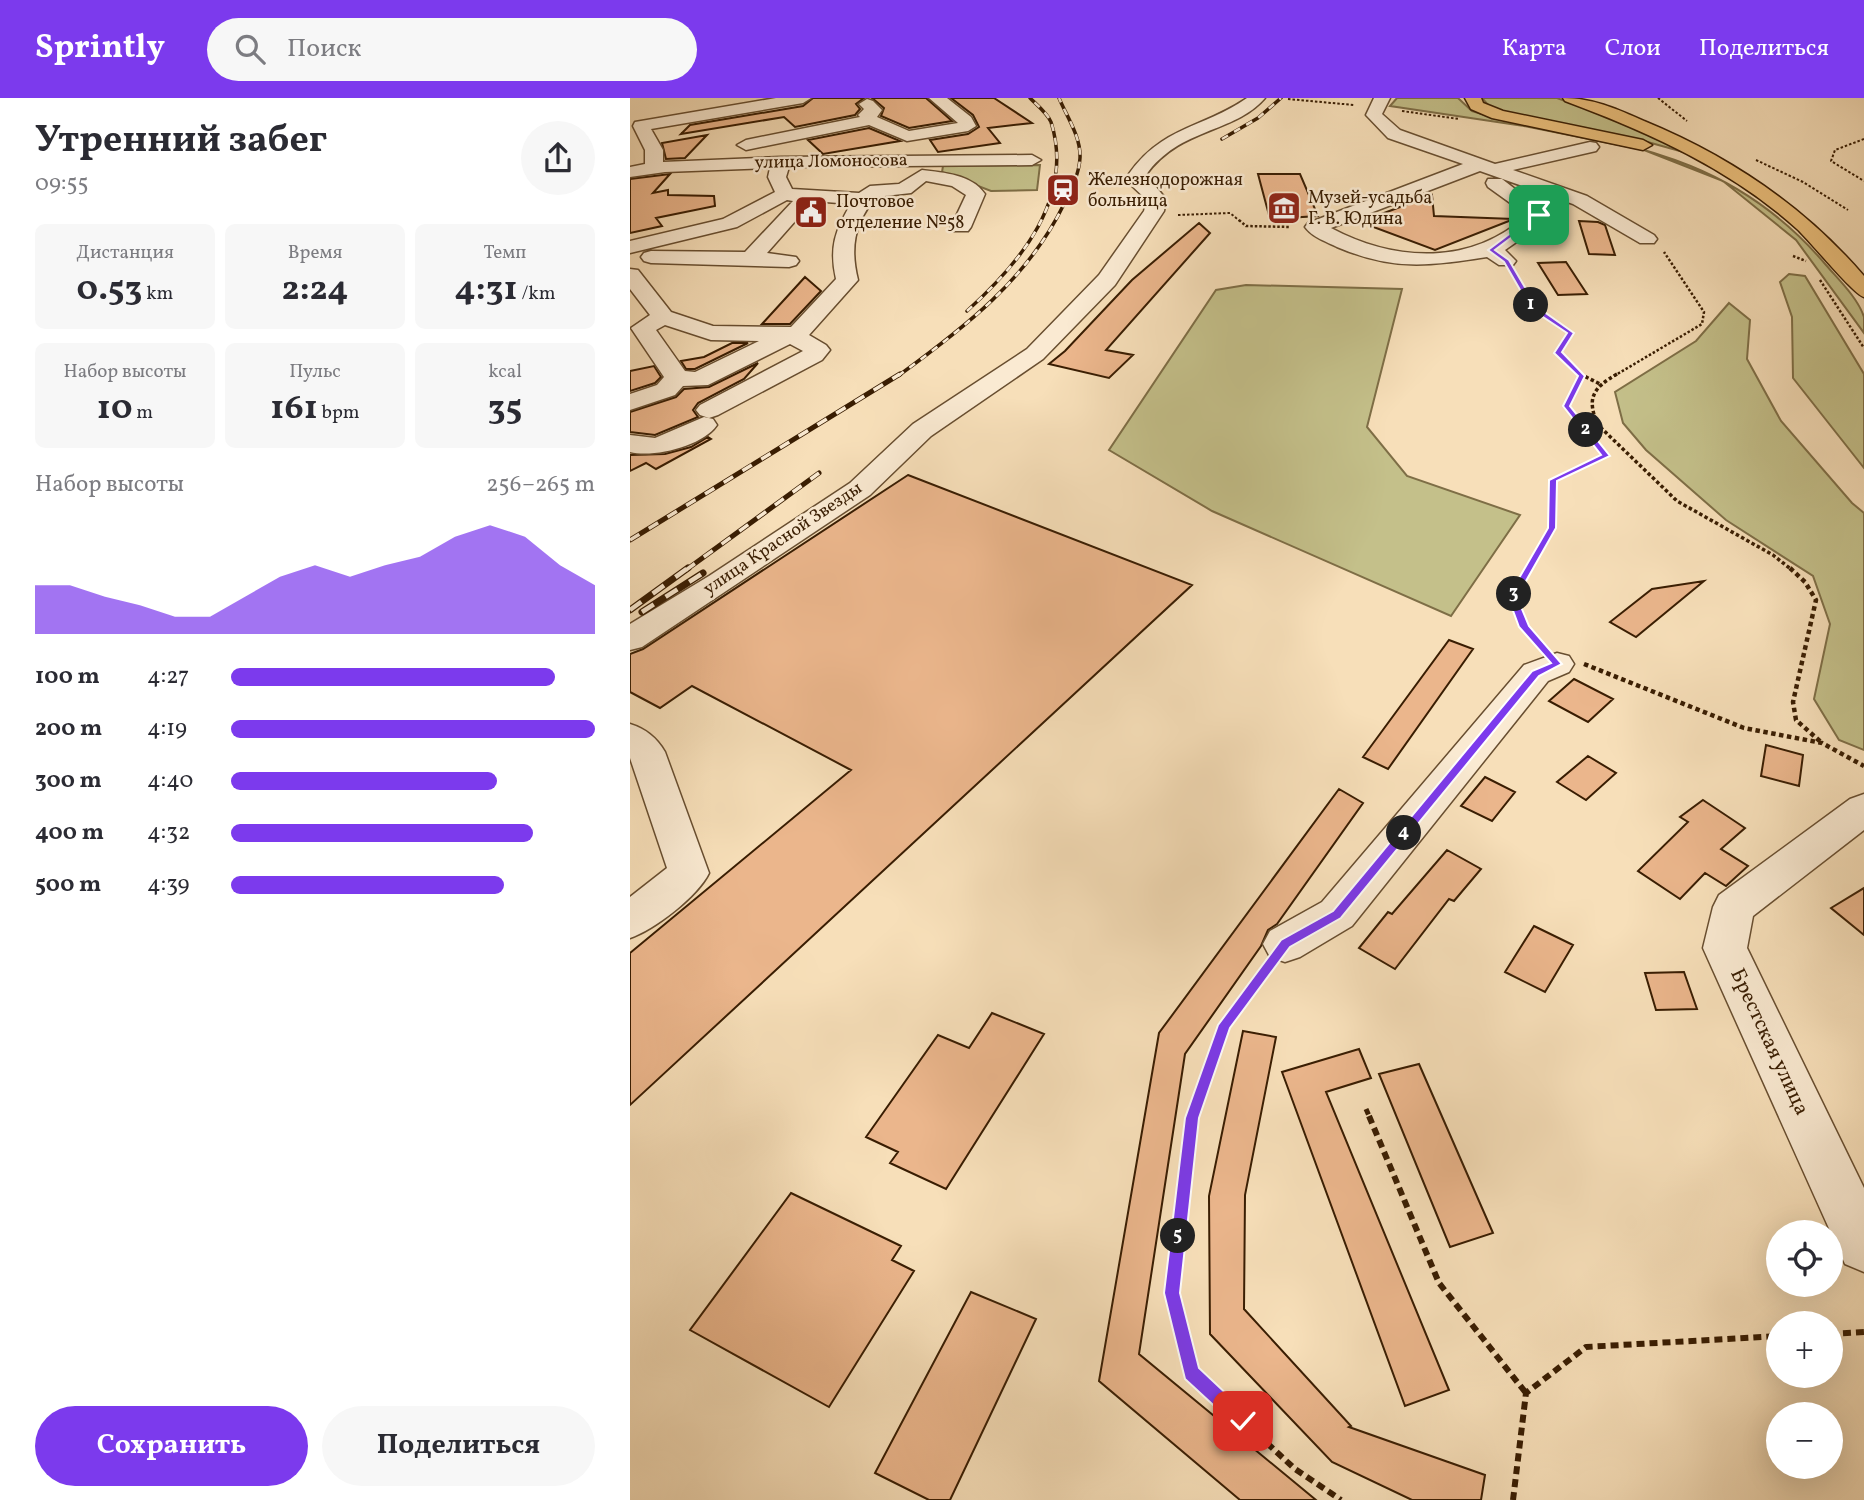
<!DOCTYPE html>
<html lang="ru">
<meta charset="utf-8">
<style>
:root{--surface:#fff;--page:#f7f7f7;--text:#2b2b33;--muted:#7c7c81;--accent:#7c3aed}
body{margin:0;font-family:Vollkorn,serif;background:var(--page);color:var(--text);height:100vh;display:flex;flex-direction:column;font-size:26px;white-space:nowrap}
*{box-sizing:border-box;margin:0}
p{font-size:23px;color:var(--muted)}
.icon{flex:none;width:38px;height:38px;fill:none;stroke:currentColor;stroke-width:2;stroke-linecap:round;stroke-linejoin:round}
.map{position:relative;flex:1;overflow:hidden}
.details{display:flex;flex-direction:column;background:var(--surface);width:630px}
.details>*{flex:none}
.controls{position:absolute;left:1136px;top:1122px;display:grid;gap:14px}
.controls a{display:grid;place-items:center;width:77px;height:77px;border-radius:50%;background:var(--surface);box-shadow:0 7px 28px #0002;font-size:35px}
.pin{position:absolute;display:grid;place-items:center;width:60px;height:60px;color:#fff;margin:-30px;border-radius:14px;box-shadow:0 4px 10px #0006}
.km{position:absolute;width:35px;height:35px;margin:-18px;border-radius:50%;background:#222;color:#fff;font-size:19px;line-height:35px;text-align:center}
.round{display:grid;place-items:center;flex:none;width:74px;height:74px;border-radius:37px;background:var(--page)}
.headline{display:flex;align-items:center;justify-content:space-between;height:119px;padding:0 35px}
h1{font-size:38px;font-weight:700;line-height:52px}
.stats{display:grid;grid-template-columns:repeat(3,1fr);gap:10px;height:119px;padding:7px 35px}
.stats div{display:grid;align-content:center;border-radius:10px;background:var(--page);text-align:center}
.stats b{font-size:35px;font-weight:700}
.stats small{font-size:19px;font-weight:400}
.stats p{font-size:19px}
.chart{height:196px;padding:14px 35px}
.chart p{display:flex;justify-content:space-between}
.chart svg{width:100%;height:126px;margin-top:7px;fill:var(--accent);opacity:.7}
.button{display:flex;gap:14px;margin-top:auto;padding:14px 35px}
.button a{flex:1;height:80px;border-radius:42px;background:var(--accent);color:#fff;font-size:28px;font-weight:700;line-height:80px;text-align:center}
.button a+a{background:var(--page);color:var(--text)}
ul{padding:0 35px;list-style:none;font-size:23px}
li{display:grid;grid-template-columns:112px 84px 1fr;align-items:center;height:52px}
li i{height:18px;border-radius:9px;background:var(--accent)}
header{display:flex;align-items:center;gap:42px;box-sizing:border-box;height:98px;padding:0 35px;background:var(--accent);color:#fff}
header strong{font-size:33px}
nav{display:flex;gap:38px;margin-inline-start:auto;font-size:24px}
.search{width:490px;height:63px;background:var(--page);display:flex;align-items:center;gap:18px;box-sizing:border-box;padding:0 24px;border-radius:38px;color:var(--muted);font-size:26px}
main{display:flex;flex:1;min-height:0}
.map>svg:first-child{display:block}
.green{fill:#c4c08a;stroke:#7e6e46;stroke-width:2}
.building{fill:#ebb68c;stroke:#391d02;stroke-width:2}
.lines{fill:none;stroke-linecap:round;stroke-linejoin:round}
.minor-casing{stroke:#684e30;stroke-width:3}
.major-casing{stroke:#391d02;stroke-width:3}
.path-far5{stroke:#391d02;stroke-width:2;stroke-dasharray:2.5 2;stroke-linecap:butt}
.path-far4{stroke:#391d02;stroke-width:2.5;stroke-dasharray:2.5 2;stroke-linecap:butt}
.path-far3{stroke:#391d02;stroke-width:3.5;stroke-dasharray:3.5 2.5;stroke-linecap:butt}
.path-far2{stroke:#391d02;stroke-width:4.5;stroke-dasharray:4.5 3.5;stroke-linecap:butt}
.path-far1{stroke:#391d02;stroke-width:5;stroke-dasharray:6 4.5;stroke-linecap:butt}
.path{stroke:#391d02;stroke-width:6;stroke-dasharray:8 5;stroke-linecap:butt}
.minor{fill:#faead2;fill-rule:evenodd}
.major{fill:#ecc07c;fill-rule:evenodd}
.rail-far2-casing{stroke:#391d02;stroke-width:3.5}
.rail-far1-casing{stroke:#391d02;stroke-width:5}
.rail-casing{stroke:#391d02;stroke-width:7}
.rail-far2{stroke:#faead2;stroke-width:2.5;stroke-dasharray:7;stroke-linecap:butt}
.rail-far1{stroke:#faead2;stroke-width:3.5;stroke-dasharray:11;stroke-linecap:butt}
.rail{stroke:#faead2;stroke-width:4.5;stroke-dasharray:14;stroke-linecap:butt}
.route{fill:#7c3aed;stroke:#fff;stroke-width:2}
.labels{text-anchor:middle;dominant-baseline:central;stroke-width:5;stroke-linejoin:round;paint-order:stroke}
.far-street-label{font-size:18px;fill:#391d02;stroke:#faead2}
.far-poi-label{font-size:18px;fill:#391d02;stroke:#faead2;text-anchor:start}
.street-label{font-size:21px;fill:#391d02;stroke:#faead2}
</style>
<header>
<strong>Sprintly</strong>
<div class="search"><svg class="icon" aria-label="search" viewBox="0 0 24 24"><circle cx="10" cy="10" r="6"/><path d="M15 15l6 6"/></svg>Поиск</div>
<nav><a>Карта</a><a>Слои</a><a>Поделиться</a></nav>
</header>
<main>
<section class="details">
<div class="headline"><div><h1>Утренний забег</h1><p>09:55</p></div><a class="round"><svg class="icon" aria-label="share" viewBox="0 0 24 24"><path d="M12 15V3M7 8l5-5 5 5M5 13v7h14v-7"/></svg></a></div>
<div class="stats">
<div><p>Дистанция</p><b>0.53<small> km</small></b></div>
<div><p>Время</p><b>2:24</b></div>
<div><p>Темп</p><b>4:31<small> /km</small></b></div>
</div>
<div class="stats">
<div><p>Набор высоты</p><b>10<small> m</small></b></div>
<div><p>Пульс</p><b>161<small> bpm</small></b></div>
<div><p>kcal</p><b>35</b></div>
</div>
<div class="chart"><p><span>Набор высоты</span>256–265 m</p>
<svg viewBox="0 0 160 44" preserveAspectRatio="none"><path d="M0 44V27L10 27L20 31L30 34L40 38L50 38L60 31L70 24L80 20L90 24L100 20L110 17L120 10L130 6L140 10L150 20L160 27V44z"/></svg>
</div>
<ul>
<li><b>100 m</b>4:27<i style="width:89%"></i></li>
<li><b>200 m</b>4:19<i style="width:100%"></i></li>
<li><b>300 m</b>4:40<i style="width:73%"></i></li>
<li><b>400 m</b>4:32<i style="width:83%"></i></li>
<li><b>500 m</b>4:39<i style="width:75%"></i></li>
</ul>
<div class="button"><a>Сохранить</a><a>Поделиться</a></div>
</section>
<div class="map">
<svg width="1234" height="1402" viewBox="0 0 1234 1402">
<rect width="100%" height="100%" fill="#f7dfb9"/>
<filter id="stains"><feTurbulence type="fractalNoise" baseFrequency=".00286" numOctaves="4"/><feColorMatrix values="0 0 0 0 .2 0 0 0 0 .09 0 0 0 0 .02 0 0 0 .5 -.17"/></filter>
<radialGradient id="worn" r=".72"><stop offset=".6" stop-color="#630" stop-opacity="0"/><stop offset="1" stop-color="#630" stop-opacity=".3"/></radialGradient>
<!-- green -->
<path class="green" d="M 767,0 L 828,0 L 842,13 L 862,19 C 995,46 1102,56 1196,167 C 1208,181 1228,200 1234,219 C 1234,223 1234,230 1234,235 L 1166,142 L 1093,83 L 1014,52 L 894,28 L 760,8 Z
M 852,0 L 927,0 L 998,26 L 1057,55 L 1014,43 L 886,18 L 859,8 Z
M 410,67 L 407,92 L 361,93 L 312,74 L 313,68 Z
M 1159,176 L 1175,178 L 1234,276 L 1234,370 L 1163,280 L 1162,219 L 1150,184 Z
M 616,187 L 772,191 L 737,329 L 777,378 L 890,417 L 821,518 L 582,413 L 479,352 L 586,192 Z
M 1099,205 L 1120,222 L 1117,261 L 1151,323 L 1222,405 L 1234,415 L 1234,652 L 1209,642 L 1184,601 L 1200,526 L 1183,478 L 1096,422 L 1016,352 L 993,325 L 985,294 L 1066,243 Z"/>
<!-- building -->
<path class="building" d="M 183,0 L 234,0 L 226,6 L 230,11 L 225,17 L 165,29 L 154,19 L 51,36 L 60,27 L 173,8 Z
M 242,0 L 296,0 L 322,23 L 279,30 L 251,18 L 254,10 Z
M 321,0 L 364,0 L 402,25 L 358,30 L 370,45 L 308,54 L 300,42 L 338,36 L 349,29 L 343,17 Z
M 239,30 L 270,43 L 193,56 L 178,42 Z
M 77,37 L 55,60 L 36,61 L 32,45 Z
M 40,76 L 23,95 L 38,92 L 38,97 L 84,98 L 85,108 L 26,120 L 32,128 L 0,135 L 0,81 Z
M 628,76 L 670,76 L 688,118 L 640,121 Z
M 802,97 L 804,118 L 884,121 L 805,152 L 730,124 Z
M 949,123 L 968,124 L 975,127 L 985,157 L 959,156 Z
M 569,125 L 580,135 L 476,252 L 503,257 L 479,280 L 419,266 L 435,253 L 502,182 Z
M 936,164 L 957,196 L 928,197 L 908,165 Z
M 175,179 L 191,193 L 160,226 L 132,226 Z
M 102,245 L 118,245 L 65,271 L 56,271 L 51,263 L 74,259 Z
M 128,265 L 114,281 L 68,305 L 63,312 L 68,319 L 25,337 L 0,334 L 0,314 L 46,299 L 54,291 L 79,289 Z
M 24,268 L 31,279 L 25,285 L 0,293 L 0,273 Z
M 78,339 L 81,341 L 26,371 L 16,365 L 0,373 L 0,357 L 35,356 L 61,349 Z
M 278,377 L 562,487 L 0,1007 L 0,855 L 221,672 L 62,588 L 30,610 L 0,594 L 0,556 L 13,551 Z
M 1074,483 L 1006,539 L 980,524 L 1022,491 Z
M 819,542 L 843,551 L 758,671 L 733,659 Z
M 944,581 L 983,601 L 958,624 L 919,603 Z
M 1136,647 L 1173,657 L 1169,688 L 1131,678 Z
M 958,658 L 986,675 L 956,702 L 927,684 Z
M 855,679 L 885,694 L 862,723 L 831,708 Z
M 709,691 L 733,705 L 647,826 L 638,832 L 631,848 L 555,956 L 509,1256 L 686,1402 L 610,1402 L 469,1283 L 529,935 Z
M 1073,702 L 1115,730 L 1091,751 L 1118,768 L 1096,788 L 1075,775 L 1050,801 L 1008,773 L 1058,724 L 1050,719 Z
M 817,752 L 851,771 L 824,803 L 819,801 L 765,871 L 729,850 L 758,814 L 762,816 Z
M 1234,790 L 1234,837 L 1201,810 Z
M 904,828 L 943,847 L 915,894 L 875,874 Z
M 1054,874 L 1067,911 L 1026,912 L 1015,875 Z
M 362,915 L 414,936 L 316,1091 L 260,1065 L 268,1054 L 236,1039 L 308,937 L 339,950 Z
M 613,933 L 646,939 L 615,1097 L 614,1211 L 721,1328 L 719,1329 L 855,1377 L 851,1402 L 782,1402 L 702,1364 L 580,1236 L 579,1098 Z
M 729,951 L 741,980 L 696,994 L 819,1292 L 775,1308 L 652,974 Z
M 789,966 L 863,1135 L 820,1149 L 749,976 Z
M 161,1095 L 271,1148 L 262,1162 L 284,1173 L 199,1309 L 60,1232 Z
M 341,1194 L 406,1221 L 320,1402 L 299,1402 L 245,1375 Z"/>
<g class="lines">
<!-- minor casing -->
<g class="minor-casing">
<path id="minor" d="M 146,0 L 181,0 L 173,5 L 21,31 L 33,52 L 33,64 L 151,59 L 402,57 L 411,62 L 402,67 L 159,69 L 156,79 L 162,91 L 229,95 L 240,88 L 269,86 L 292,72 C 315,75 341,76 355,96 L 341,129 L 338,133 L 324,133 L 321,129 L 336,97 L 322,88 L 296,83 L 281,95 L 246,99 C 224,125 220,150 228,182 L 179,237 L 196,247 L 200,252 L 192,262 L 88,317 L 79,320 L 70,317 L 66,312 L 70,307 L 173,253 L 160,246 L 78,287 L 53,288 L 45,297 L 0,312 L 0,296 L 27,287 L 34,279 L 1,230 L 20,217 L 0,191 L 0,171 L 8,172 L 41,214 L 83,228 L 161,229 L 206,181 C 199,150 205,132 221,106 L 183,103 L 137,155 L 166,159 L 169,163 L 166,167 L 159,169 L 21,165 L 14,163 L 11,159 L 14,155 L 21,153 L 115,154 L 163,103 L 157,102 L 107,129 L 0,155 L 0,143 L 93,121 L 145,94 L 138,79 L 140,70 L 35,74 L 0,79 L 0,69 L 15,66 L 15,52 L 3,28 L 5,24 ZM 35,227 L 81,242 L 129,243 L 65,274 L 55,273 L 26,232 Z
M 299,0 L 317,0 L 341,19 L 346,28 L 338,33 L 277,43 L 239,27 L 116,52 L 107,47 L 116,42 L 230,19 L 228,17 L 234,11 L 229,6 L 237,1 L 243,3 L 252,12 L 247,19 L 279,33 L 328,25 Z
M 617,0 L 635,0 C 604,36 550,29 516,77 L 536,101 L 534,113 L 485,187 L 413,261 L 301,338 L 240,397 L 12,549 L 0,552 L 0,526 L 79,478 L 220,385 L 283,326 L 397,251 L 469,177 L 514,113 L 517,102 L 502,88 L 498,77 C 532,28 572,31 617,0 Z
M 744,0 L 760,0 L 752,16 L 770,32 L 865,66 L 960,44 L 966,45 L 969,49 L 966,53 L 883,72 L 957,98 L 1024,137 L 1027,141 L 1024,145 L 1010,145 L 943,106 L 850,73 L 701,130 C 765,164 841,168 897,117 L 858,89 L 856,85 L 858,81 L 872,81 L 919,117 L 905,131 L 875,152 L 886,163 L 883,167 L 869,167 L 857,159 C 798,168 764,173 707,149 C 697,144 682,139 675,129 L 678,125 L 833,66 L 758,40 L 736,17 Z
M 74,319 L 83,321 L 87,327 C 73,348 24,360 0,354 L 0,337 L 25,340 Z
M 927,555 L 939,558 L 944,566 L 939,574 L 918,583 L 722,828 L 670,859 L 655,864 L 640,859 L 633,846 L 640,833 L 692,804 L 894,567 Z
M 0,626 C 16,631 27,640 35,654 L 79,775 C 68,798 24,832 0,840 L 0,799 L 37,770 L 0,660 Z
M 1234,696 L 1234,732 L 1123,818 L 1117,850 L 1234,1090 L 1234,1174 L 1215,1166 L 1073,850 L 1083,809 L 1089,797 L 1220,701 Z"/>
</g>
<!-- major casing -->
<g class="major-casing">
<path id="major" d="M 835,0 L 851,0 L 853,5 L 873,13 L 1013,42 L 1022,47 L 1013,52 L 862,20 L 841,11 Z
M 933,0 C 963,0 987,11 1014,23 C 1099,58 1174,108 1234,178 L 1234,199 C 1223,196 1181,144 1167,131 C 1101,71 1018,34 935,3 Z"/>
</g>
<!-- path-far5 -->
<path class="path-far5" d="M 1028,0 L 1057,23
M 658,1 L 724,7
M 772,13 L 829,21
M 1234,41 L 1205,52 L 1201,63 L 1234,83
M 1126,62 L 1173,84 L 1218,112
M 548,117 L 600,115 L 611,124"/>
<!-- path-far4 -->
<path class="path-far4" d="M 609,122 L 616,128 L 660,129
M 1163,158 L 1176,163
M 886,180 L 903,209 L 941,235 L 928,255 L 952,278
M 1190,182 L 1234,250
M 984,278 L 1072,226 L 1074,214 L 1034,154"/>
<!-- path-far3 -->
<path class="path-far3" d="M 950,276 L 970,286
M 987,276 C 963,290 956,300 968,327 L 1047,403 L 1143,457 L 1162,472
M 899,472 L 922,430 L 923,382 L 976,358 L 937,308 L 952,278"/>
<!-- path-far2 -->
<path class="path-far2" d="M 900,470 L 883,499 L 894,529 L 909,546
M 1160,470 L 1175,484 L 1186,502 L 1163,604 L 1166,622 L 1192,645
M 954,566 L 1114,630 L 1192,645 L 1234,668"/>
<!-- path-far1 -->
<path class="path-far1" d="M 736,1011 L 740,1020
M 562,1020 L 594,927 L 635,872"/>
<!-- path -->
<path class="path" d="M 563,1018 L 542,1195 L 561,1275 L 665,1371 L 711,1402
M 739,1018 L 809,1185 L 896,1295
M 1200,1236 L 1234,1234
M 883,1402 L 896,1295 L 956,1249 L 1148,1238"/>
<!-- minor -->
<use href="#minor" class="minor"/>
<!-- major -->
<use href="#major" class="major"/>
<!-- rail-far2 casing -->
<g class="rail-far2-casing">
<path id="rail-far2" d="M 592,41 L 628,20 L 651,0
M 337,213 C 390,165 445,100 421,24 C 418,16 406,6 400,0
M 268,278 C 334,230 398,181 434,106 C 441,91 449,77 450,60 C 451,39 437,19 429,0"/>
</g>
<!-- rail-far1 casing -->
<g class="rail-far1-casing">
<path id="rail-far1" d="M 0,442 L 270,276
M 56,472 L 189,375"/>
</g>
<!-- rail casing -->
<g class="rail-casing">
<path id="rail" d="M 0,512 L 58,470
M 12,514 L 73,475"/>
</g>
<!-- rail-far2 -->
<use href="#rail-far2" class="rail-far2"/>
<!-- rail-far1 -->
<use href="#rail-far1" class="rail-far1"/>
<!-- rail -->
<use href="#rail" class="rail"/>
</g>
<!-- route -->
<path class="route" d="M 907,115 L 911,117 L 865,152 L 879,162 L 906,208 L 944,235 L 932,254 L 955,278 L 940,308 L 980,358 L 927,383 L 926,430 L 887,499 L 899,528 L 932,566 L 909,578 L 711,820 L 660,849 L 600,930 L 569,1020 L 550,1195 L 569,1270 L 619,1317 L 622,1323 L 619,1329 L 613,1331 L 607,1329 L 555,1281 L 534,1195 L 555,1020 L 588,927 L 651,842 L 703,813 L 902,573 L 921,565 L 889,529 L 878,499 L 918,430 L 919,382 L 971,357 L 933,308 L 948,278 L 924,255 L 937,235 L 901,211 L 874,164 L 858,152 Z"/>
<!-- icons -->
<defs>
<g id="station-square" transform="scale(1.75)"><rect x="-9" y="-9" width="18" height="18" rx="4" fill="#8f2418" stroke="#faead2"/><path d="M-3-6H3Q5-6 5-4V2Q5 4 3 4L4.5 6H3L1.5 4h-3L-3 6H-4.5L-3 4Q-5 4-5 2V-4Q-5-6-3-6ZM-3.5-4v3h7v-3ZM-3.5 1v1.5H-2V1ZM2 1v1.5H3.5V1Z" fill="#fff"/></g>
<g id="museum-square" transform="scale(1.75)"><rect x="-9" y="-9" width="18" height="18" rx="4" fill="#8f2418" stroke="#faead2"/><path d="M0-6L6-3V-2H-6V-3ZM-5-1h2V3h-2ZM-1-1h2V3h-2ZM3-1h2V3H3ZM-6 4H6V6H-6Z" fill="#fff"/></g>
<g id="civic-square" transform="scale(1.75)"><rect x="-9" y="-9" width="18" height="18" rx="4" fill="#8f2418" stroke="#faead2"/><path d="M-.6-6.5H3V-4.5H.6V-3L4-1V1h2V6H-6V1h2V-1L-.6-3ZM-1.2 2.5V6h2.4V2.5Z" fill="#fff"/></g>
</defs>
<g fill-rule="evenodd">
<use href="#station-square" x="433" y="92"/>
<use href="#museum-square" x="654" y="110"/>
<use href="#civic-square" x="181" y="114"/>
</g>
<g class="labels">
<!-- far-street labels -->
<g class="far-street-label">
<text transform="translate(201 64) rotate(-1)">улица Ломоносова</text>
<text transform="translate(153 441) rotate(-34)">улица Красной Звезды</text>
</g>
<!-- far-poi labels -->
<g class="far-poi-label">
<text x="458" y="82">Железнодорожная<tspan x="458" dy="21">больница</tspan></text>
<text x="678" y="100">Музей-усадьба<tspan x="678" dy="21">Г. В. Юдина</tspan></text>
<text x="206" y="104">Почтовое<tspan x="206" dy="21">отделение №58</tspan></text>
</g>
<!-- street labels -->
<g class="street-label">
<text transform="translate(1139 944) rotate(65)">Брестская улица</text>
</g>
</g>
<rect width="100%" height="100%" filter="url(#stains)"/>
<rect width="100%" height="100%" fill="url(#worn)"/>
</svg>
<div class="controls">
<a><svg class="icon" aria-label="locate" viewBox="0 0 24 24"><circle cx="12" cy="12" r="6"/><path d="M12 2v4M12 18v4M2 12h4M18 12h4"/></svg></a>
<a>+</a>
<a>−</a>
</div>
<div class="pin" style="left:909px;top:117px;background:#1e9e55"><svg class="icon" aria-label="arrive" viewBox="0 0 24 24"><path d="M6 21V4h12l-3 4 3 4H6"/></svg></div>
<div class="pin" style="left:613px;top:1323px;background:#d93025"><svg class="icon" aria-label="check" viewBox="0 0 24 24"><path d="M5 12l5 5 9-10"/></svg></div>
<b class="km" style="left:901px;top:207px">1</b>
<b class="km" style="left:956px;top:332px">2</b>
<b class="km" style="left:884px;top:496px">3</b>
<b class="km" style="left:774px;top:735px">4</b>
<b class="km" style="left:548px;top:1138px">5</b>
</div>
</main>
